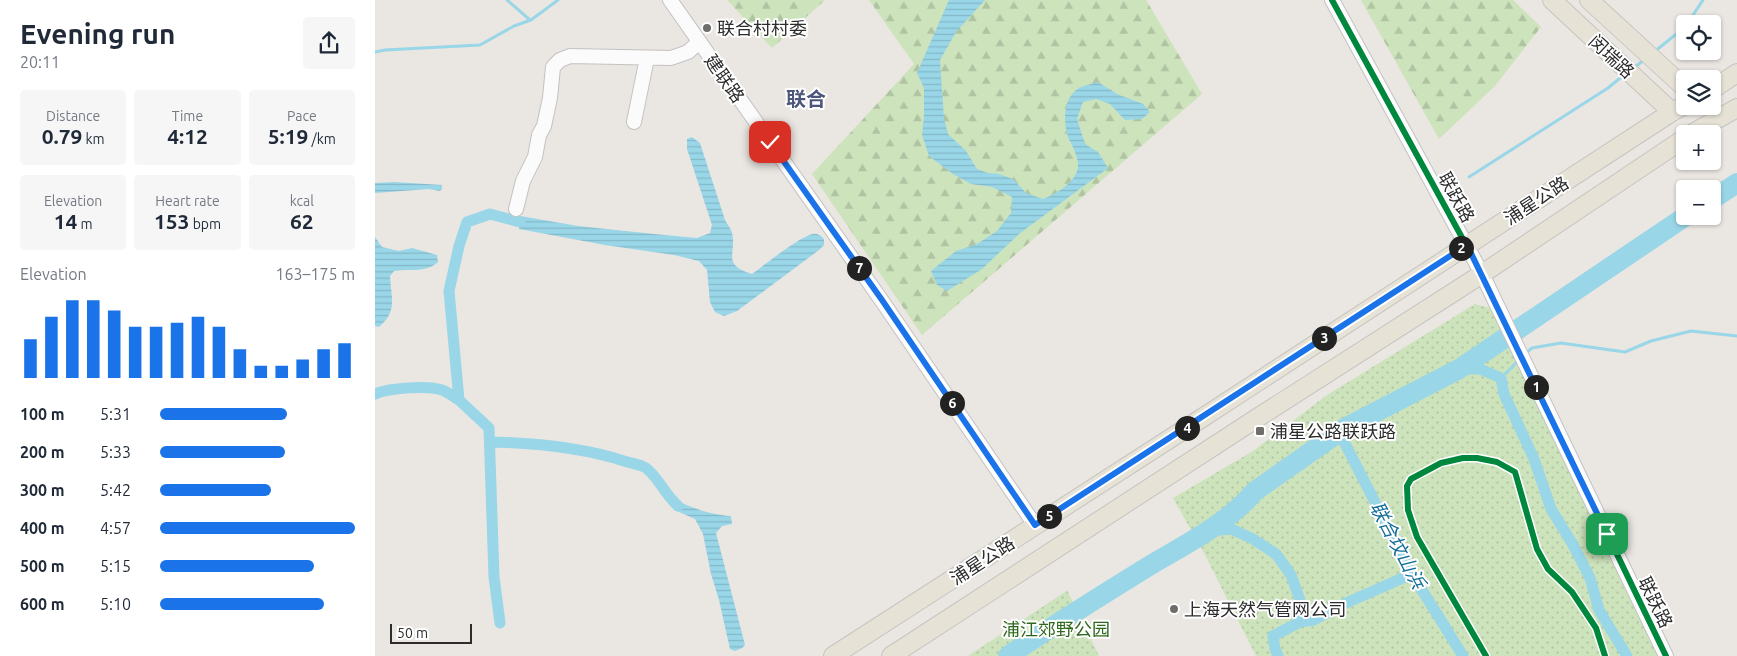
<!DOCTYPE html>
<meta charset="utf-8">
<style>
:root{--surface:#fff;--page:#f6f6f7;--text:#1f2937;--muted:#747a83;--accent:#1a73e8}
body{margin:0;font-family:Ubuntu,"Noto Sans SC",sans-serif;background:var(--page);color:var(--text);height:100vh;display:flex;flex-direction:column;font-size:19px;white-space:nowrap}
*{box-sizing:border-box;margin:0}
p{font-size:16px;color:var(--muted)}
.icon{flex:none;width:28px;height:28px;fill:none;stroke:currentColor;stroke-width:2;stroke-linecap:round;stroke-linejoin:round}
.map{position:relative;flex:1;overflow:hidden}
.drawer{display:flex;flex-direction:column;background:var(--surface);width:375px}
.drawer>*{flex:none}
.fabs{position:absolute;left:1301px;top:15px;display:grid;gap:10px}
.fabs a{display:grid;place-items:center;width:45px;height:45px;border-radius:5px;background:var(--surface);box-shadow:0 1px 4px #0004;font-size:25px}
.scale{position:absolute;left:15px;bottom:12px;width:82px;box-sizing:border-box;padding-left:5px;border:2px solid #2c2c2c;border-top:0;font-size:14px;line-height:18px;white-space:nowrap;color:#2c2c2c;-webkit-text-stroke:4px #fff;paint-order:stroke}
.pin{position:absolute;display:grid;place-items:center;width:42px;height:42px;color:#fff;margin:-21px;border-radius:10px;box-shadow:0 2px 8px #0006}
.km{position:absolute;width:25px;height:25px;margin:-12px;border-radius:50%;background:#222;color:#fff;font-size:14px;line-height:25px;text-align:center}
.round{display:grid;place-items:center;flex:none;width:52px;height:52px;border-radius:5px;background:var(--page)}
.headline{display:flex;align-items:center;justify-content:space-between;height:85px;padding:0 20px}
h1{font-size:28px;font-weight:600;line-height:38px}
.figures{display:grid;grid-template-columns:repeat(3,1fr);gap:8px;height:85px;padding:5px 20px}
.figures div{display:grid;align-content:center;border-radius:5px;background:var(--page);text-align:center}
.figures b{font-size:21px;font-weight:600}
.figures small{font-size:14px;font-weight:400}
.figures p{font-size:14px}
.chart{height:140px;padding:10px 20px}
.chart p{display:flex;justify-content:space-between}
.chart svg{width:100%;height:90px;margin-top:5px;stroke:var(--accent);stroke-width:6}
ul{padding:0 20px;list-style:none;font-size:16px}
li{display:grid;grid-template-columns:80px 60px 1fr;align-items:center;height:38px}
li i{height:12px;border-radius:6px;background:var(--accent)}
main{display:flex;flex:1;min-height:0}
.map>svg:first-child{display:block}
.forest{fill:url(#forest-firs)}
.park{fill:url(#park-dots)}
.water{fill:url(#water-rules)}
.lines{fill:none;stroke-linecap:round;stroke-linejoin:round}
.stream{stroke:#99d6e8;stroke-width:3}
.canal{stroke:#99d6e8;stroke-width:11}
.river{stroke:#99d6e8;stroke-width:20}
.minor-casing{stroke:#c3c2c2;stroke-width:16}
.major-casing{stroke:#c6c4c2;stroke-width:20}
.minor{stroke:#fcfbfb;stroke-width:14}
.major{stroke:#e6e2d5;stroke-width:18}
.cycleway-casing{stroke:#fff;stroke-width:9}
.cycleway{stroke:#00873e;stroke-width:6}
.route-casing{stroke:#fff;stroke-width:10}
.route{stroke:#1a73e8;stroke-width:6}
.poi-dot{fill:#6e6d6c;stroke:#fff;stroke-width:2}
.labels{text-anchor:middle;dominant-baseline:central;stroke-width:4;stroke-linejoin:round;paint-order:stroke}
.poi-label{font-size:18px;fill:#2c2c2c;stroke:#fff;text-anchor:start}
.street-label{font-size:18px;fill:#2c2c2c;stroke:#fff}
.park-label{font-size:18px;fill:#2f671d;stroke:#fff}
.water-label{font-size:19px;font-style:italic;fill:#136e99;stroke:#fff}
.quarter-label{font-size:20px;font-weight:bold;fill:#4d577b;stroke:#fff}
</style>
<main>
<section class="drawer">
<div class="headline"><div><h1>Evening run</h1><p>20:11</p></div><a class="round"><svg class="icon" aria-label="share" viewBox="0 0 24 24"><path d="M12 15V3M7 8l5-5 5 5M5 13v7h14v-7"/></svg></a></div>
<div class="figures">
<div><p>Distance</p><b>0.79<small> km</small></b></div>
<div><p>Time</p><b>4:12</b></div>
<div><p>Pace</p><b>5:19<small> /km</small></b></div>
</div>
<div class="figures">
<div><p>Elevation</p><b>14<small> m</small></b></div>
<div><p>Heart rate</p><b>153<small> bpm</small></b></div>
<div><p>kcal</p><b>62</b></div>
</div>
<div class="chart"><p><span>Elevation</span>163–175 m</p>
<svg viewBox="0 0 160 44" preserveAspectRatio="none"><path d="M5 44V25M15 44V14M25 44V6M35 44V6M45 44V11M55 44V19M65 44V19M75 44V17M85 44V14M95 44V19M105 44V30M115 44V38M125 44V38M135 44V35M145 44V30M155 44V27"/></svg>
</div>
<ul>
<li><b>100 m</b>5:31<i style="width:65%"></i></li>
<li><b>200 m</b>5:33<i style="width:64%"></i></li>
<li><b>300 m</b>5:42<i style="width:57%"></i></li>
<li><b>400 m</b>4:57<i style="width:100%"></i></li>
<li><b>500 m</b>5:15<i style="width:79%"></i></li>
<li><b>600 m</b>5:10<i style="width:84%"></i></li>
</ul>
</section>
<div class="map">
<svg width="1362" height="656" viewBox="0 0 1362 656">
<defs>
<pattern id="forest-firs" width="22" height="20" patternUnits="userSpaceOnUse" patternTransform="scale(1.25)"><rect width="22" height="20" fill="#cde3bc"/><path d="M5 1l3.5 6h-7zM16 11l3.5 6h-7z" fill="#b0c3a2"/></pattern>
<pattern id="park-dots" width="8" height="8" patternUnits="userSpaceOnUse" patternTransform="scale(1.25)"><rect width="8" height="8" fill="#cde3bc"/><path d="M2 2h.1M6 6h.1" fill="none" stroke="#b0c3a2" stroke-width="1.8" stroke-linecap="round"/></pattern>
<pattern id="water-rules" width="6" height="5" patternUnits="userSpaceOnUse" patternTransform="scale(1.25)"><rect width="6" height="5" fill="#99d6e8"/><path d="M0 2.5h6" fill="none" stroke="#84b8c7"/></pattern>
</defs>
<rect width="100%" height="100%" fill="#eae6e2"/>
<!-- forest -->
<path class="forest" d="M 352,0 L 450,0 L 397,48 Z
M 494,0 L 771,0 L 827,94 L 547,335 L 437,174 L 539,64 Z
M 986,0 L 1138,0 L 1166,27 L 1120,86 L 1064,139 Z"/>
<!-- park -->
<path class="park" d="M 1100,304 L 1119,309 L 1286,656 L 881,656 L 829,553 L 798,498 L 878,451 L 952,395 Z
M 692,590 L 724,656 L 593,656 L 687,594 Z"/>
<!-- water -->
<path class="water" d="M 574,0 L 610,0 L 581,32 L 565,60 L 569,119 L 573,134 L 591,151 L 602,169 L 613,173 L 624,174 L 638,179 L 651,193 L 668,199 C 681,194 702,182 703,166 C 703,155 697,146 693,137 C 688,122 688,97 704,88 C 710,85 717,84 723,82 L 742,94 L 768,104 L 775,112 L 767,119 L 750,120 L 735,104 L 721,99 L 708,102 L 702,119 L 710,144 L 723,152 L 733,168 L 644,234 L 607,269 L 572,291 L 562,285 L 556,271 L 581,251 L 602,244 L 622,231 L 636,213 L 637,197 L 617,187 L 596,184 L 578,174 L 554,156 L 547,135 L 549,116 L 549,88 L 542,73 Z
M 317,137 L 325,143 L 350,220 C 352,223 354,227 356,230 C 364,252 344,264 377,274 C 389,265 426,236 438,234 C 443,233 446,236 449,239 L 449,245 L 444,250 L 362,311 L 349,316 L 340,312 L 335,302 L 332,270 L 324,261 L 299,255 L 230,245 L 144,229 L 145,216 L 203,226 L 279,234 L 322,238 L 335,233 L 337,225 L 312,149 L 312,139 Z
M 19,182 L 67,185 L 67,189 L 65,191 L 54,189 L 0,193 L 0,183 Z
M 0,237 L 7,247 L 24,251 L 37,248 L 62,255 L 63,262 C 49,274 35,268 19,271 L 15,276 C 16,298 23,311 4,327 L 0,326 Z
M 304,502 C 321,509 337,515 356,516 L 357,524 L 347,526 L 341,533 L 370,645 L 367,648 L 360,651 L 355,649 L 344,600 L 336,574 L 328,534 L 320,519 L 302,511 Z"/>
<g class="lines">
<!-- stream -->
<path class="stream" d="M 132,0 L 155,20
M 1312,24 L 1328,0
M 0,52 L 10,50 L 105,45 L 139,26 L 156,20 L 183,0
M 1279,52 L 1310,27
M 1259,68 L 1270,59
M 1094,177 L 1233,88 L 1250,74
M 1150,354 L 1157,348 L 1186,343 L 1250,352 L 1276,341 L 1316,331 L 1362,336
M 1126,378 L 1144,360"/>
<!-- canal -->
<path class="canal" d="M 1084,369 L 1105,369 L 1126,378 L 1129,394 L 1159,459 L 1176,509 L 1197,543 L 1215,578 L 1224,610 L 1252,656
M 0,394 C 13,388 53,385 67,390 C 73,392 79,397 84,400
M 964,432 L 1037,574 L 1088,656
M 115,442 C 161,443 205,447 249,461 C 255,463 265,464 271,468 C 284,478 290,495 303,506
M 832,531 L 856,529 L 878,539 L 901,554 L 916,575 L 925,600 L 925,622 L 898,636 L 900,649 L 903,656
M 925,622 L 939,620 L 971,603 L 1037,574
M 125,623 L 119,577 L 114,428 L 84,400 L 74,291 L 84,246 L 92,222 L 115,214 L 145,222"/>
<!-- river -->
<path class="river" d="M 1338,199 L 1362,183
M 633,656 C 679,625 727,595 774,566 C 811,544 852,524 880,491 L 970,428 L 1084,369 L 1311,216"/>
<!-- minor casing -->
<g class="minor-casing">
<path id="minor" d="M 295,0 L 507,301 L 660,525
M 957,0 L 1107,274 L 1291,656
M 259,122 L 272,58
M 141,209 L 148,181 L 160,157 L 164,135 L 169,126 L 175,98 L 178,67 L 185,60 L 195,56 L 296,58 L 313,52 L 324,42"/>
</g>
<!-- major casing -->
<g class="major-casing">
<path id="major" d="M 1177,0 L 1297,112
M 1214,0 L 1310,88
M 1338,89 L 1362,73
M 1316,134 L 1362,108
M 458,656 L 827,418 L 1297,112 L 1310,105
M 516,656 L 879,420 L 1107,274 L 1310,138"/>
</g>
<!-- minor -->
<use href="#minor" class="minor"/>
<!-- major -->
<use href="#major" class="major"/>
<!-- cycleway casing -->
<g class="cycleway-casing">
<path id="cycleway" d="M 957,0 L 1107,274 L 1291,656
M 1111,656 L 1042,537 L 1033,510 L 1032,486 L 1036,479 L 1066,463 L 1088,458 L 1102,458 L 1122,462 L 1140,472 L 1162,549 L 1173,569 L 1197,592 L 1221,628 L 1230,656"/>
</g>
<!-- cycleway -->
<use href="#cycleway" class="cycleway"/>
</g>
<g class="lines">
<!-- route casing -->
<g class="route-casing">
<path id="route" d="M 395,142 L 507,300 L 660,525 L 1092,245 L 1232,534"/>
</g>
<!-- route -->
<use href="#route" class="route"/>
</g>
<!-- markers -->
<g class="poi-dot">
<circle cx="332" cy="28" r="5"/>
<rect x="880" y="426" width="10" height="10" rx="2.5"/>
<circle cx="799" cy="609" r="5"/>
</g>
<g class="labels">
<!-- poi labels -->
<g class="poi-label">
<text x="342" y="28">联合村村委</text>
<text x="895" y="431">浦星公路联跃路</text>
<text x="809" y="609">上海天然气管网公司</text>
</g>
<!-- street labels -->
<g class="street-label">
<text transform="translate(1237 56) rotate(43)">闵瑞路</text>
<text transform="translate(350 78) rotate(55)">建联路</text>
<text transform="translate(1082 197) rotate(61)">联跃路</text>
<text transform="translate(1161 200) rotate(-33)">浦星公路</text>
<text transform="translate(607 560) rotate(-33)">浦星公路</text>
<text transform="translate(1281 602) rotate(64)">联跃路</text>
</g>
<!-- park labels -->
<g class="park-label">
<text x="681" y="629">浦江郊野公园</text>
</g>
<!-- water labels -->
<g class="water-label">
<text transform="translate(1023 545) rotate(62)">联合坟山浜</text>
</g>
<!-- quarter labels -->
<g class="quarter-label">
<text x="431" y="98">联合</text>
</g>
</g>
</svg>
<div class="fabs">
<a><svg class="icon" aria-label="locate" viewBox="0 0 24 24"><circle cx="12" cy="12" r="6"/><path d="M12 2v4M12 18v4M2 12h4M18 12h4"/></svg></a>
<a><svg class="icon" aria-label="layers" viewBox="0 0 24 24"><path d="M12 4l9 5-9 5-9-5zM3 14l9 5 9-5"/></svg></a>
<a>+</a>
<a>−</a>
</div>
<div class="scale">50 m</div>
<div class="pin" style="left:1232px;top:534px;background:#1e9e55"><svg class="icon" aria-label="arrive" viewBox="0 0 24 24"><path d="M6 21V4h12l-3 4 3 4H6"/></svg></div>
<div class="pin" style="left:395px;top:142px;background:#d93025"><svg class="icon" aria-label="check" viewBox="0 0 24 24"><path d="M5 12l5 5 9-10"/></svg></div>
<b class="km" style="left:1161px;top:387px">1</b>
<b class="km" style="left:1086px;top:248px">2</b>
<b class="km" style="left:949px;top:338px">3</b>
<b class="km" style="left:812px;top:428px">4</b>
<b class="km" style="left:674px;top:516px">5</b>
<b class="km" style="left:577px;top:403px">6</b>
<b class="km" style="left:484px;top:268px">7</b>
</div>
</main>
